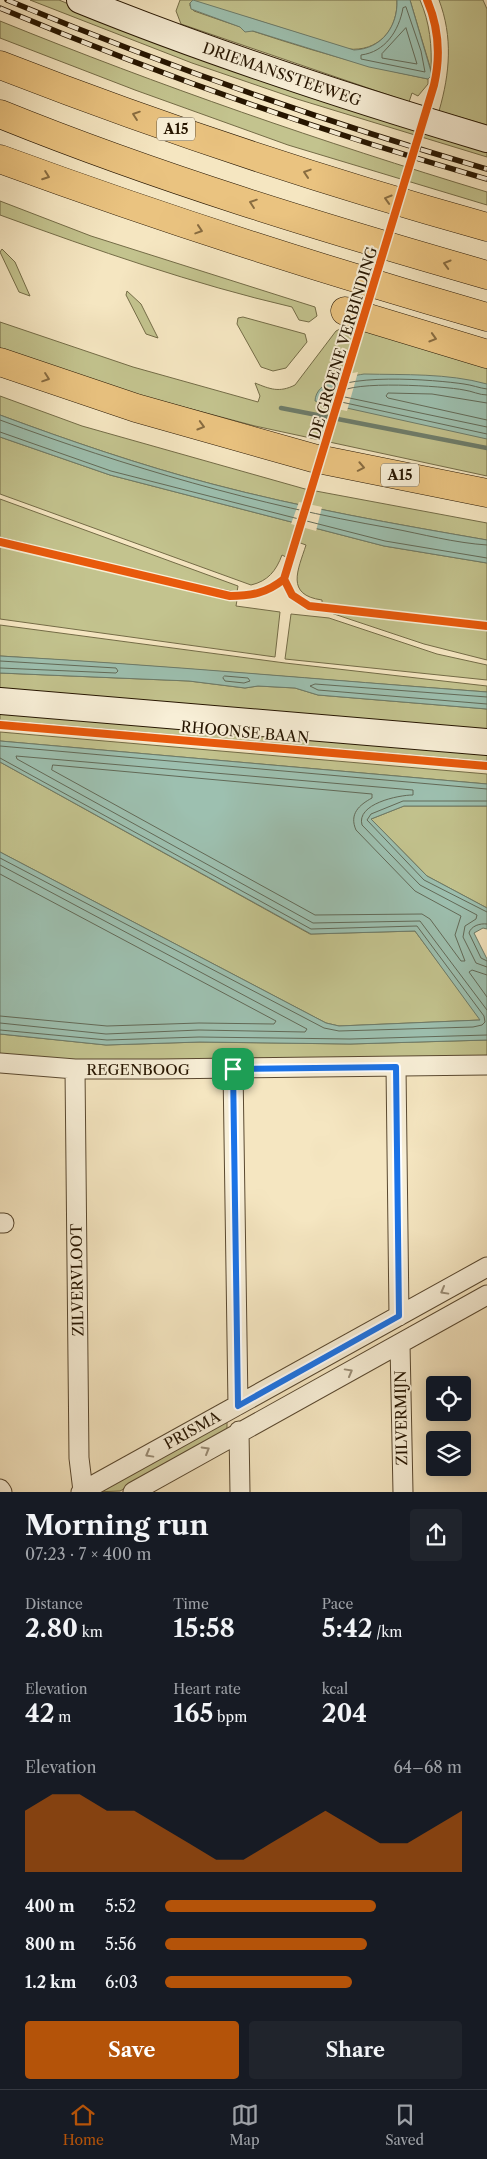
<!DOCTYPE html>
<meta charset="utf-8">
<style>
:root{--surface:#171b24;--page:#20242c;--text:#f1f3f6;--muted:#9ea1a6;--line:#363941;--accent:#b45309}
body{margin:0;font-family:"Libre Caslon Text",serif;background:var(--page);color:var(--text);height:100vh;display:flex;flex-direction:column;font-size:19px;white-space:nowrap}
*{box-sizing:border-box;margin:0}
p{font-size:16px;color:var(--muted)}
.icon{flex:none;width:28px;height:28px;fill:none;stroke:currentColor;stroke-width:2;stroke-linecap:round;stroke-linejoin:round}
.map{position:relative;height:1492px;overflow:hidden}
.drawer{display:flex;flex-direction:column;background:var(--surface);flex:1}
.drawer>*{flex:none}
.buttons{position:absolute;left:426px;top:1376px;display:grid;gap:10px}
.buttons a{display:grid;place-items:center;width:45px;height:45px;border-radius:5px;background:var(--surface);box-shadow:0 2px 12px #0003;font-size:25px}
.pin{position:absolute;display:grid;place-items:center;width:42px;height:42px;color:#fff;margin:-21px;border-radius:10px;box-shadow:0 2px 8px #0006}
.round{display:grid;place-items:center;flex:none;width:52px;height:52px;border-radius:5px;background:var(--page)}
.overview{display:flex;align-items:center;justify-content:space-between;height:85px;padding:0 25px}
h1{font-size:28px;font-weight:800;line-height:38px}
.metrics{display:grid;grid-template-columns:repeat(3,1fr);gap:8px;height:85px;padding:5px 25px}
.metrics div{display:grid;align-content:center}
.metrics b{font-size:25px;font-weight:800}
.metrics small{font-size:14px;font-weight:400}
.metrics p{font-size:14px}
.chart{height:140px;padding:10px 25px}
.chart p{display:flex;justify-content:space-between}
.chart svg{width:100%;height:90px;margin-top:5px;fill:var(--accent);opacity:.7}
.button{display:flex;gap:10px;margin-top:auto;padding:10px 25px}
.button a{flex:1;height:58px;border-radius:5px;background:var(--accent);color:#fff;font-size:20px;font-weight:800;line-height:58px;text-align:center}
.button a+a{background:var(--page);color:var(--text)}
ul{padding:0 25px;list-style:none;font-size:16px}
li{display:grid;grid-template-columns:80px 60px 1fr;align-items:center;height:38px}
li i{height:12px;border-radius:6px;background:var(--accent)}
.tab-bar{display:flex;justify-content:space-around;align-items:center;height:70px;border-top:1px solid var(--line);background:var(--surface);font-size:14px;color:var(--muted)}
.tab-bar a{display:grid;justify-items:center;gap:2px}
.tab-bar .selected{color:var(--accent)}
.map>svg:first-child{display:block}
.green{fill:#c3c38e;stroke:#746c47}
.water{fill:#9dc0b0;stroke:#6d7c6a}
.pier{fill:#f5e6c1}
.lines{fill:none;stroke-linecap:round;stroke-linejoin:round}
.shore{stroke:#626a58;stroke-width:1}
.stream{stroke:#6d7c6a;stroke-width:4.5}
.minor-casing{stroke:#5a4930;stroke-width:21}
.secondary-casing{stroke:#261500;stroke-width:28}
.motorway-casing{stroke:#261500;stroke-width:29}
.minor{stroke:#f8efd7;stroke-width:19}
.secondary{stroke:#f8efd7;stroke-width:26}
.motorway{stroke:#eac380;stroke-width:28}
.rail-casing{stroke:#261500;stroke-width:5.5}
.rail{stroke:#f8efd7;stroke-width:4;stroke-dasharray:11;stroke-linecap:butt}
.cycleway-casing{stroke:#f8efd7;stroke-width:11}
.cycleway{stroke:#e8590c;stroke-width:8}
.oneway{stroke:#886c40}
.oneway2{stroke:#9a8d76}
.route-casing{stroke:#fff;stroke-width:10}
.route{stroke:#1a73e8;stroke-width:6}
.labels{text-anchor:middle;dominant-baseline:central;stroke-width:4;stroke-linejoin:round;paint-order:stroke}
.shield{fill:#f8efd7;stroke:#655640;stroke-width:1}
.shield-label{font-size:14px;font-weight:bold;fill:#261500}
.street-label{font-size:15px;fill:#261500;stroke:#f8efd7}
</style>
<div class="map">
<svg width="487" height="1492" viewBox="0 0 487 1492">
<rect width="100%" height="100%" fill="#f5e6c1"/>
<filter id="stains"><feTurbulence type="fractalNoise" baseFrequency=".004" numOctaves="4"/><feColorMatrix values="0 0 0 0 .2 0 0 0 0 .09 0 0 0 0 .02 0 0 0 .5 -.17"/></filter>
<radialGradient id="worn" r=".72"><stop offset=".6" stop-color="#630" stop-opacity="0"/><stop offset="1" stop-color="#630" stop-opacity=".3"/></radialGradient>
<!-- green -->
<path class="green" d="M 30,0 L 59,0 L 170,46 L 487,149 L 487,157 L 297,99 L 192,63 Z
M 180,0 L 397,0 C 398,30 378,52 348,49 L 250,18 L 190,3 L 190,6 L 194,11 C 271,38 348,63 428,79 L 428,84 L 418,96 L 412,93 L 409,102 L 181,24 L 176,11 Z
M 410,0 L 420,0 C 430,23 432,46 431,70 Z
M 439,0 L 483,0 L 487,9 L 487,125 L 439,111 C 450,73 453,37 439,0 Z
M 0,21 C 160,86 322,142 487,192 L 487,205 L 288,145 L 135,90 L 0,38 Z
M 0,201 L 91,236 L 315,307 L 317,316 L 309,322 L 299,320 L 292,307 C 193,284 96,250 0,215 Z
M 2,249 L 15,262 L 30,296 L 19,292 L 0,252 Z
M 127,291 L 141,304 L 158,338 L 146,334 L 126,295 Z
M 243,317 L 305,334 L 307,342 L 286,368 L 273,371 L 261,367 L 237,324 L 238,318 Z
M 0,322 L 133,367 L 258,402 L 260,396 L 255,383 C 270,389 279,393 295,385 L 336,331 L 346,326 L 487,360 L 487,476 L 255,426 L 131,393 L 0,348 Z
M 0,396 L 82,426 L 305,489 L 487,523 L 487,540 C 395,524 303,508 212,484 C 140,465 70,441 0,415 Z
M 0,437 L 110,475 L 384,546 L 487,563 L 487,622 L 322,605 L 322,600 C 285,595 298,570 306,545 L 292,540 L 286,557 L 282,555 C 276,571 268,581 251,585 L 0,494 Z
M 0,499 L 238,586 L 237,592 L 176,581 L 0,537 Z
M 0,545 L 163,584 L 237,600 L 236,606 L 280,612 L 275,657 L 0,619 Z
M 331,613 L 487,630 L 487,660 L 424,644 Z
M 291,614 L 329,618 L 437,654 L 487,665 L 487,680 L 285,659 Z
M 0,625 L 285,663 L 487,686 L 487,692 C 325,680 163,666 0,656 Z
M 0,673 L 189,681 L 245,688 L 258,686 L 295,688 L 318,695 L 487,709 L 487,733 L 0,692 Z
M 0,711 L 487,752 L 487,761 L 0,720 Z
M 0,732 L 487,774 L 487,784 L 0,741 Z
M 0,762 L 310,934 L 415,931 L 481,1020 L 339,1026 L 326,1023 L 0,852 Z
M 404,806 L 487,806 L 487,908 L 427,876 L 371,819 Z
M 0,1034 L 106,1045 L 200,1042 L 350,1044 L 487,1040 L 487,1056 L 93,1062 L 0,1056 Z
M 227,1418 L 227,1432 L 120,1491 L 94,1492 Z"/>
<!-- water -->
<path class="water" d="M 193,0 L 354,50 C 382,49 398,26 397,0 L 410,0 L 432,75 L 428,79 L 369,67 L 253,31 L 245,32 L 240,27 L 191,9 L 190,3 Z
M 364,374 C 405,375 447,373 487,384 L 487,439 L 315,401 C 316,380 347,377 364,374 Z
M 0,415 C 70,441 140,465 212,484 C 303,508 395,524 487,540 L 487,563 L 384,546 L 110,475 L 0,437 Z
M 0,656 C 163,665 325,680 487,692 L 487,709 L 318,695 L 295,688 L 258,686 L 245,688 L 189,681 L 0,673 Z
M 0,741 L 487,784 L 487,806 L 404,806 L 371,819 L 427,876 L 487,908 L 487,929 L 483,928 L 474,933 L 487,959 L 487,1040 L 350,1044 L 200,1042 L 106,1045 L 0,1034 L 0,852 L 326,1023 L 339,1026 L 480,1020 L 415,931 L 311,934 L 0,762 Z"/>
<!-- pier -->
<path class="pier" d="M 358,372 L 347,411 L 331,408 L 342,375 Z
M 299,502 L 322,507 L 316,531 L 291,524 Z"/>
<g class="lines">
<!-- shore -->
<path class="shore" d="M 406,7 L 421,51 L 425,72 L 361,59 L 361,55 C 385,52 399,31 403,8 Z
M 406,28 L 417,64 L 382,58 L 382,54 Z
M 487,389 C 479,388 472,385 464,384 C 437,380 337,371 321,396 L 323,398 L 487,434
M 487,395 C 479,395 472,391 464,390 C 444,386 351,380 339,393 L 340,396 L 487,427
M 487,403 L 432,394 L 388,393 L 386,396 L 388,398 L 487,420
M 0,420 C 127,467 257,505 390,528 C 422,534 455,543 487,545
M 0,432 L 111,471 L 385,541 L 487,558
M 0,661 L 116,668 L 118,671 L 116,673 L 0,668
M 225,676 L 248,678 L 250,681 L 244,683 L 225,681 L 223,678 Z
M 487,697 L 315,684 L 310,686 L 318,690 L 487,704
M 0,746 L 487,789
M 0,758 L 311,929 L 417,926 L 484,1016 L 485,1022 L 482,1025 L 473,1027 L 339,1031 L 324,1028 L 0,858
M 53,765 L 372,794 L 372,798 C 359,805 349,814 356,830 L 415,891 L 461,916 L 455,935 L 465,961 L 461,961 L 430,919 L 422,914 L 315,915 L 52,770 Z
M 487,801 L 403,801 L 371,814 L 367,820 L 424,880 L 487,912
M 0,865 L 307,1029 L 305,1032 L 199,1030 L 106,1034 L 0,1023
M 0,874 L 276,1021 L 274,1024 L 199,1023 L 107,1026 L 0,1016
M 487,924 C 480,923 471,926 469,933 L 481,958 L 487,961
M 487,967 L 476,963 L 463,937 L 465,926 L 476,919 L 477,915 L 420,885 L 362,825 C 356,804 398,795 413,795 L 413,790 L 16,756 L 17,759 L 313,923 L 420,921 L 487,1010
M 487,975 L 472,970 L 469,972 L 487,997
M 0,1030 L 107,1040 L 199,1037 L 350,1039 L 487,1035"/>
<!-- stream -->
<path class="stream" d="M 281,408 L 487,448"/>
<!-- minor casing -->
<g class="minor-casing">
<path id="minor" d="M 0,1063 L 75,1069 L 159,1069 L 487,1065
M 396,1067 L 399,1316
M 75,1069 L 79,1458 L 83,1491
M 233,1069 L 238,1405
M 0,1223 L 4,1223
M 400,1344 L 403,1492
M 239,1431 L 240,1492
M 0,1489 L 2,1492
M 81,1492 L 487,1267
M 133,1492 L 487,1295"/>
</g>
<!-- secondary casing -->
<g class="secondary-casing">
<path id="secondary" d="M 80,0 C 213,54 349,98 487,139
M 0,701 L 487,742"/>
</g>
<!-- motorway casing -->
<g class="motorway-casing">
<path id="motorway" d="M 0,65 C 159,127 322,181 487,227
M 0,114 C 158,178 323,228 487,275
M 0,159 C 161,218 323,270 487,317
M 345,311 L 487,354
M 0,362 L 136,408 L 313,458 L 487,493"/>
</g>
<!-- minor -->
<use href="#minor" class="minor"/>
<!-- secondary -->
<use href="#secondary" class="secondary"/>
<!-- motorway -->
<use href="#motorway" class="motorway"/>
<!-- rail casing -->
<g class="rail-casing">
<path id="rail" d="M 7,0 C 164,65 324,122 487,169
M 0,8 C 159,75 322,132 487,179"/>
</g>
<!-- rail -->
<use href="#rail" class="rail"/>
<!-- cycleway casing -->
<g class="cycleway-casing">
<path id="cycleway" d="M 0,542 L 230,596 C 251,596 267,593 284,579 L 434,85 C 441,55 439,28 427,0
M 284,579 L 292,595 L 309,606 L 487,626
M 0,725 L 487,766"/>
</g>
<!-- cycleway -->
<use href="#cycleway" class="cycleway"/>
</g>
<!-- one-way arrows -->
<defs><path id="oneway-chevron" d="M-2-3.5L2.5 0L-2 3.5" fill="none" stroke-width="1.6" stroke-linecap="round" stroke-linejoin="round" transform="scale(1.25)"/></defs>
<g class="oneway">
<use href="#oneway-chevron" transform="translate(136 115) rotate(-161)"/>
<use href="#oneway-chevron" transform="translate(307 173) rotate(-162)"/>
<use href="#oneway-chevron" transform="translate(46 176) rotate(20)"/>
<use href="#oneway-chevron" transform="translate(388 199) rotate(-163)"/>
<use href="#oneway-chevron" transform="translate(253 203) rotate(-161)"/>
<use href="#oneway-chevron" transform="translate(199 230) rotate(18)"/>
<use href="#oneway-chevron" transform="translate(447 264) rotate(-164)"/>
<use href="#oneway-chevron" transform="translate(433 338) rotate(17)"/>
<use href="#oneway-chevron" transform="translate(46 378) rotate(19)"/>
<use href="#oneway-chevron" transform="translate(201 426) rotate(16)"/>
<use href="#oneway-chevron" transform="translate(361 467) rotate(11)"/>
</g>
<g class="oneway2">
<use href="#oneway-chevron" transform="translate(444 1291) rotate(151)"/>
<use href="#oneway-chevron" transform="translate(349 1372) rotate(-29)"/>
<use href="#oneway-chevron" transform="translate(206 1450) rotate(-30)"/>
<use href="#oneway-chevron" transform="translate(149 1454) rotate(151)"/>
</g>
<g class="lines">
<!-- route casing -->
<g class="route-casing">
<path id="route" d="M 396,1067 L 399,1316 L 238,1406 L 233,1069 Z"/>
</g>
<!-- route -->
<use href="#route" class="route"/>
</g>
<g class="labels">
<!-- shield labels -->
<g class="shield">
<rect x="157" y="117.5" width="38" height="23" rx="4"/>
<rect x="381" y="463.5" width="38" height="23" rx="4"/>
</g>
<g class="shield-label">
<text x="176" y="129">A15</text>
<text x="400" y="475">A15</text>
</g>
<!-- street labels -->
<g class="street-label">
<text transform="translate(282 74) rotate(19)">DRIEMANSSTEEWEG</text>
<text transform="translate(343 343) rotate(-73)">DE GROENE VERBINDING</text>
<text transform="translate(245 732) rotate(5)">RHOONSE BAAN</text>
<text x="138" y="1069">REGENBOOG</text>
<text transform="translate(77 1280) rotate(-91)">ZILVERVLOOT</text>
<text transform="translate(401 1418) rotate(-91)">ZILVERMIJN</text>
<text transform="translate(192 1430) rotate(-29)">PRISMA</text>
</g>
</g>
<rect width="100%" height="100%" filter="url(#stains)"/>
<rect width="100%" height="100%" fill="url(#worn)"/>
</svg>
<div class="buttons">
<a><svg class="icon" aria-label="locate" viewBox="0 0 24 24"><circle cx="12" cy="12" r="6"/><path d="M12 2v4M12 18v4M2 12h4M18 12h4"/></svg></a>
<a><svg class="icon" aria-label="layers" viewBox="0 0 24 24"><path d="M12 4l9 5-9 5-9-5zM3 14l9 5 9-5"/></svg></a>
</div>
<div class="pin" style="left:233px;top:1069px;background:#1e9e55"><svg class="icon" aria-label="arrive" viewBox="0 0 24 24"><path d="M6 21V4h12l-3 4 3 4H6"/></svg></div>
</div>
<section class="drawer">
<div class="overview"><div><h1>Morning run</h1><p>07:23 · 7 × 400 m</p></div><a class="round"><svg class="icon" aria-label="share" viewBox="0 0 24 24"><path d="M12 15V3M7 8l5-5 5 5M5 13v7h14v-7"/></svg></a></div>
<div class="metrics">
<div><p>Distance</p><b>2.80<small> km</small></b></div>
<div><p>Time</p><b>15:58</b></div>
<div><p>Pace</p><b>5:42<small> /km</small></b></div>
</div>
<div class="metrics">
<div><p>Elevation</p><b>42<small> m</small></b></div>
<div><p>Heart rate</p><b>165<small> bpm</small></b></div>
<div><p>kcal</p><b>204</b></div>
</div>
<div class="chart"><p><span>Elevation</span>64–68 m</p>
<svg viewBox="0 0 160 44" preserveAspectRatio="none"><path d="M0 44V14L10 6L20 6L30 14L40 14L50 22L60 30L70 38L80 38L90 30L100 22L110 14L120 22L130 30L140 30L150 22L160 14V44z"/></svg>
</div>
<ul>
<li><b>400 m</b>5:52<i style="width:71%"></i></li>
<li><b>800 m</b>5:56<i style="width:68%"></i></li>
<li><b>1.2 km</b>6:03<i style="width:63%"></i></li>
</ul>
<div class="button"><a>Save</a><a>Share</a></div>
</section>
<nav class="tab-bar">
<a class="selected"><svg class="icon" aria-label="home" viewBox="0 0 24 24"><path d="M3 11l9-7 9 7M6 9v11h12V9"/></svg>Home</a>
<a><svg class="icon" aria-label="map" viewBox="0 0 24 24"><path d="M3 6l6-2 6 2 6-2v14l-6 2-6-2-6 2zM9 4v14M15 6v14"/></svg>Map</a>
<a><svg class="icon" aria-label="saved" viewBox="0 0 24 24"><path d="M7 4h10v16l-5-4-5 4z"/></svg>Saved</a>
</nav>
